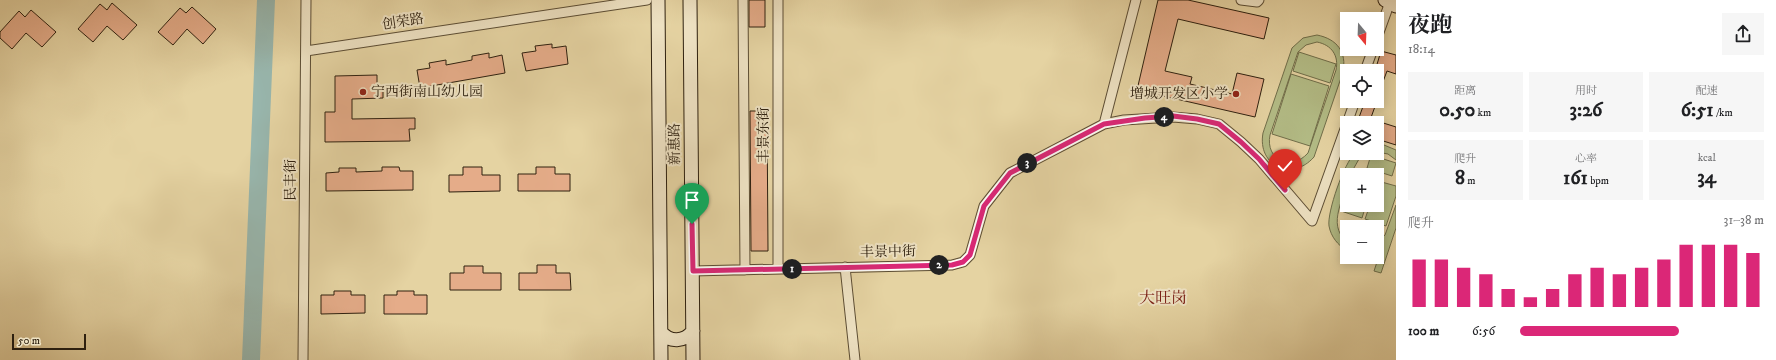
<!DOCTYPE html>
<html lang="zh">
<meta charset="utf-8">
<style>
:root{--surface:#fff;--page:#f6f6f6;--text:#202124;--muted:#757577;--accent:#db2777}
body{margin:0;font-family:"IM FELL DW Pica","Noto Serif SC",serif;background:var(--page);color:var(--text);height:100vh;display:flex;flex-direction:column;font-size:15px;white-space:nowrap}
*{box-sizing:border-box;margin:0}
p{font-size:13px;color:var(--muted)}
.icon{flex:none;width:22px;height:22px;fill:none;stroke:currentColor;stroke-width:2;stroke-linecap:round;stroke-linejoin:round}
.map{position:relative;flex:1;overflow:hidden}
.side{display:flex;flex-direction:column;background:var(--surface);width:380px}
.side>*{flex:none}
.needle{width:26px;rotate:161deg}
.controls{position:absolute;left:1340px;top:12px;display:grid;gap:8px}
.controls a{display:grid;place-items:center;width:44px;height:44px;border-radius:0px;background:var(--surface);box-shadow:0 2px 10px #0003;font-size:20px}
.scale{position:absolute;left:12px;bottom:10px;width:74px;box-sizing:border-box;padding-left:4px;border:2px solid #2e200f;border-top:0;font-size:11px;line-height:14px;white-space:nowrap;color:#2e200f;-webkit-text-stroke:3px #eee2c3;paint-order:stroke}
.pin{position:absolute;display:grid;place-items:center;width:34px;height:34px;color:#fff;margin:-41px -17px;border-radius:50% 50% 50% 0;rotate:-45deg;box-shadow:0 0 4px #0007}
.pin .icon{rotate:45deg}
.km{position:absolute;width:20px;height:20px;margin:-10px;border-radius:50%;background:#222;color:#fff;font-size:11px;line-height:20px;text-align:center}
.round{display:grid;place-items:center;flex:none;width:42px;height:42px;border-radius:0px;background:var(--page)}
.summary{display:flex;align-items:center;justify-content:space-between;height:68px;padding:0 12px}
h1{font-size:22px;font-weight:700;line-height:30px}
.figures{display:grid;grid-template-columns:repeat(3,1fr);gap:6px;height:68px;padding:4px 12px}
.figures div{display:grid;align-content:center;border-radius:0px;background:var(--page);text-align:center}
.figures b{font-size:20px;font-weight:700}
.figures small{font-size:11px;font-weight:400}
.figures p{font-size:11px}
.chart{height:112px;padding:8px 12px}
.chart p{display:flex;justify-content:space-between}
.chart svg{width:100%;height:72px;margin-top:4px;stroke:var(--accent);stroke-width:6}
ul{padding:0 12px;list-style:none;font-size:13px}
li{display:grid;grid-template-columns:64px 48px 1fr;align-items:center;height:30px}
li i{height:10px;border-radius:5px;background:var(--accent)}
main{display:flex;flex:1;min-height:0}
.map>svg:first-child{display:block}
.green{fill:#b3bc86;stroke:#706e4a;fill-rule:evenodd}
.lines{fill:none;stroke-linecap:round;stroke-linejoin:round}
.river{stroke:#98b6ad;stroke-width:18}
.building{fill:#e5ac89;stroke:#2e200f}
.street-casing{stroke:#5c4d34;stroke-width:11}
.secondary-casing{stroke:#2e200f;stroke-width:15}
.street{stroke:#eee2c3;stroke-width:9}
.secondary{stroke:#eee2c3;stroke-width:13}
.route-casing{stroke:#fff;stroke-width:8}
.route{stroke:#db2777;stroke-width:5}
.poi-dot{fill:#8f2418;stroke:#eee2c3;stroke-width:1.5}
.labels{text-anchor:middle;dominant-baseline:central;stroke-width:4;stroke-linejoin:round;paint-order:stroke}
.street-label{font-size:14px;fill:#2e200f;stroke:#eee2c3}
.poi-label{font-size:14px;fill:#2e200f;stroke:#eee2c3;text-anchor:start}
.quarter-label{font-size:16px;fill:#7a1f14;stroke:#eee2c3}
</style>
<main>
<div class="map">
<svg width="1396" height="360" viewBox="0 0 1396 360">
<rect width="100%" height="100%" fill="#e5d3a2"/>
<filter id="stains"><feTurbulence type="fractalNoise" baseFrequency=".005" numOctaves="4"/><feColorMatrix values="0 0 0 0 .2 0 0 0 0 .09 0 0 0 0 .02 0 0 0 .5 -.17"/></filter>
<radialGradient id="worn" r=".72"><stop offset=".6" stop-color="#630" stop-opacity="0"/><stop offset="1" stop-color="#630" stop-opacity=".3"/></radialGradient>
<!-- green -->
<path class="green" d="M 1317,35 C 1337,39 1347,52 1343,72 L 1314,157 C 1292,182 1257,166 1263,133 L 1292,48 L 1303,38 ZM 1317,42 C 1332,45 1339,56 1336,70 L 1308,153 C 1291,172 1265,160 1270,135 L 1298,52 L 1306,45 Z
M 1299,52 L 1336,64 L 1330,83 L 1293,71 Z
M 1291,74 L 1329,86 L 1310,146 L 1272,134 Z
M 1377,145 L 1384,145 L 1396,150 L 1396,160 L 1388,154 L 1377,152 Z
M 1355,153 L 1369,153 L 1359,159 L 1350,175 L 1347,175 C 1347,198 1325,223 1347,242 L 1347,251 C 1338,245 1331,237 1329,226 C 1327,212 1344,163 1355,153 Z
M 1371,155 L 1396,163 L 1392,176 L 1367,168 Z
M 1378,181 L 1396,186 L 1396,196 L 1386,226 L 1365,219 L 1370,205 L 1377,205 Z
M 1347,193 L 1347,205 L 1366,205 L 1362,218 L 1341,211 Z
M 1396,205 L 1396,228 L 1381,273 L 1374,271 L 1381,250 L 1377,251 L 1377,243 L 1385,235 Z
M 1349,222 L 1365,227 L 1347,227 L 1347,235 L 1344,234 Z"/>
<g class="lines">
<!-- river -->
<path class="river" d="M 251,360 L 266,0"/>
</g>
<!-- building -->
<path class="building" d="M 749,0 L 765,0 L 765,27 L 749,27 Z
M 1158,0 L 1188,0 L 1269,18 L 1264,39 L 1178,19 L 1165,71 L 1192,77 L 1190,84 L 1232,94 L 1237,73 L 1264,79 L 1255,117 L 1137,90 Z
M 112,3 L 137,25 L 123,40 L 107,26 L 93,42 L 78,29 L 100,4 L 107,10 Z
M 192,7 L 216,29 L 203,44 L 187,29 L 173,45 L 158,32 L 180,8 L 186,13 Z
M 31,10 L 56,32 L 42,47 L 26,33 L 12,49 L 0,38 L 0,32 L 19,11 L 25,17 Z
M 552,44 L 552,48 L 566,46 L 568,64 L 526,71 L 522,53 L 536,51 L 535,46 Z
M 1381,51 L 1396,55 L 1396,74 L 1387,71 L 1378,95 L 1377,95 L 1377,71 L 1375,71 Z
M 489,53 L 489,58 L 502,55 L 505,73 L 420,88 L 417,70 L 430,68 L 429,63 L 446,60 L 446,65 L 472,60 L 472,56 Z
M 377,75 L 377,86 L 383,86 L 383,98 L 352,99 L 352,119 L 415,118 L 415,129 L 409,129 L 410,141 L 325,142 L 325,112 L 335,112 L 335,76 Z
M 1365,101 L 1377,101 L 1369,123 L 1357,123 Z
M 750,111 L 767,111 L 768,251 L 751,251 Z
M 1377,121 L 1396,127 L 1396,145 L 1377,139 Z
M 382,167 L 399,167 L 400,171 L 413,171 L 413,190 L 326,191 L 326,173 L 339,172 L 339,168 L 356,168 L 356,172 L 382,171 Z
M 463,167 L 482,167 L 482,175 L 500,175 L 500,191 L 449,192 L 449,175 L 463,175 Z
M 536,167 L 555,167 L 555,174 L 570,174 L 570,191 L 518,191 L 518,174 L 536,174 Z
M 537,265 L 556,265 L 556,273 L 570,273 L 571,290 L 519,290 L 519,273 L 537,273 Z
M 464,266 L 483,266 L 483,273 L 501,273 L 501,290 L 450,290 L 450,273 L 464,273 Z
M 334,291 L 351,291 L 351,295 L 365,295 L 365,313 L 321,314 L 321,295 L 334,295 Z
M 397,291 L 414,291 L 414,295 L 427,295 L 427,314 L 384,314 L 384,295 L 397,295 Z"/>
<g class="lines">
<!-- street casing -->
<g class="street-casing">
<path id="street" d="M 743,0 L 745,270
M 778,0 L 778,269
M 1241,0 L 1257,2 L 1259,0
M 1377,38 L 1390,2
M 306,51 L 647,0
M 1365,71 L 1373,49
M 1104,124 L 1136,0
M 845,267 L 855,360
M 693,271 L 952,265 L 963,262 L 970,255 L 984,206 L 1010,173 L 1104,124 L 1124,120 L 1173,117 L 1197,119 L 1219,124 L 1241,142 L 1259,159 L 1312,221 L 1355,101
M 303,360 L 306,0"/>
</g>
<!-- secondary casing -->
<g class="secondary-casing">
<path id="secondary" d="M 658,0 L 661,360
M 690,0 L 693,360
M 1385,0 L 1396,6
M 661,332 C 670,343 684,342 693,331"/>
</g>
<!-- street -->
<use href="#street" class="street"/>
<!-- secondary -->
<use href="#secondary" class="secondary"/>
</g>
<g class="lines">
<!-- route casing -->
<g class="route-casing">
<path id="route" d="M 692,224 L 693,271 L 952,265 L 963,262 L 970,255 L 984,206 L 1010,173 L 1104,124 L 1145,118 L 1173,116 L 1197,119 L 1219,124 L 1241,142 L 1259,159 L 1285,190"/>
</g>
<!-- route -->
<use href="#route" class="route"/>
</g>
<!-- markers -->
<g class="poi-dot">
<circle cx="363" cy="92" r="4"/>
<circle cx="1236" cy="94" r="4"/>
</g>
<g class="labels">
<!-- street labels -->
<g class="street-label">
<text transform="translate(403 22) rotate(-9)">创荣路</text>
<text transform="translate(764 135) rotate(-90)">丰景东街</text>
<text transform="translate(675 144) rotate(-91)">新惠路</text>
<text transform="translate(291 180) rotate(-90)">民丰街</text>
<text transform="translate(888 252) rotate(-1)">丰景中街</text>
</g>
<!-- poi labels -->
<g class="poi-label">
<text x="371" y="92">宁西街南山幼儿园</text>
<text x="1228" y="94" text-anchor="end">增城开发区小学</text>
</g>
<!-- quarter labels -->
<g class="quarter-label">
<text x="1163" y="298">大旺岗</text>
</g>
</g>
<rect width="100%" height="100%" filter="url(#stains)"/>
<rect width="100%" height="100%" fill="url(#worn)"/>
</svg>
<div class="controls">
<a><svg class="needle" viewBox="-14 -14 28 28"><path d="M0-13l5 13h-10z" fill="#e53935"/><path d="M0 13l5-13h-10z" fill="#757577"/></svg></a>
<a><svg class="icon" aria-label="locate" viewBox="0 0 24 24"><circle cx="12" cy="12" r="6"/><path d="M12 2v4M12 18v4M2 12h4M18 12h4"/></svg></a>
<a><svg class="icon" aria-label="layers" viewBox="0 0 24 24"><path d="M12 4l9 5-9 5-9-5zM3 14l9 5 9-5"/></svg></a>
<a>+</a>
<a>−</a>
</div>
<div class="scale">50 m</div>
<div class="pin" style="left:692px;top:224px;background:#1e9e55"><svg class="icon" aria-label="arrive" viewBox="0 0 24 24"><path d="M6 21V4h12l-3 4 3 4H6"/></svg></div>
<div class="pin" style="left:1285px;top:190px;background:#d93025"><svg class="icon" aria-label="check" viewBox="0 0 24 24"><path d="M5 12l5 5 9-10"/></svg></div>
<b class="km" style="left:792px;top:269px">1</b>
<b class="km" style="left:939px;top:265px">2</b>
<b class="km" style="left:1027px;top:163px">3</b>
<b class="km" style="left:1164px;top:117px">4</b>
</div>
<section class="side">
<div class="summary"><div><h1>夜跑</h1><p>18:14</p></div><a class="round"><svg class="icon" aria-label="share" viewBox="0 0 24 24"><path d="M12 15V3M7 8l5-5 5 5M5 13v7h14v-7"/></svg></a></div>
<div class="figures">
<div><p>距离</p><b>0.50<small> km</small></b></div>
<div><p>用时</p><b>3:26</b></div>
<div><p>配速</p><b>6:51<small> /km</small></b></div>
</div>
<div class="figures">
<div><p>爬升</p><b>8<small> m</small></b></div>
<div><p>心率</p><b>161<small> bpm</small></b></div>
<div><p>kcal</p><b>34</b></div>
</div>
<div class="chart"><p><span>爬升</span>31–38 m</p>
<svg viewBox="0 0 160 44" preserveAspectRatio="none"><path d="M5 44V15M15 44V15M25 44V20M35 44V24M45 44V33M55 44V38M65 44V33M75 44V24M85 44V20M95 44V24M105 44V20M115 44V15M125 44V6M135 44V6M145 44V6M155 44V11"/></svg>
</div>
<ul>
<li><b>100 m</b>6:56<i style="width:65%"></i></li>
</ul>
</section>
</main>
